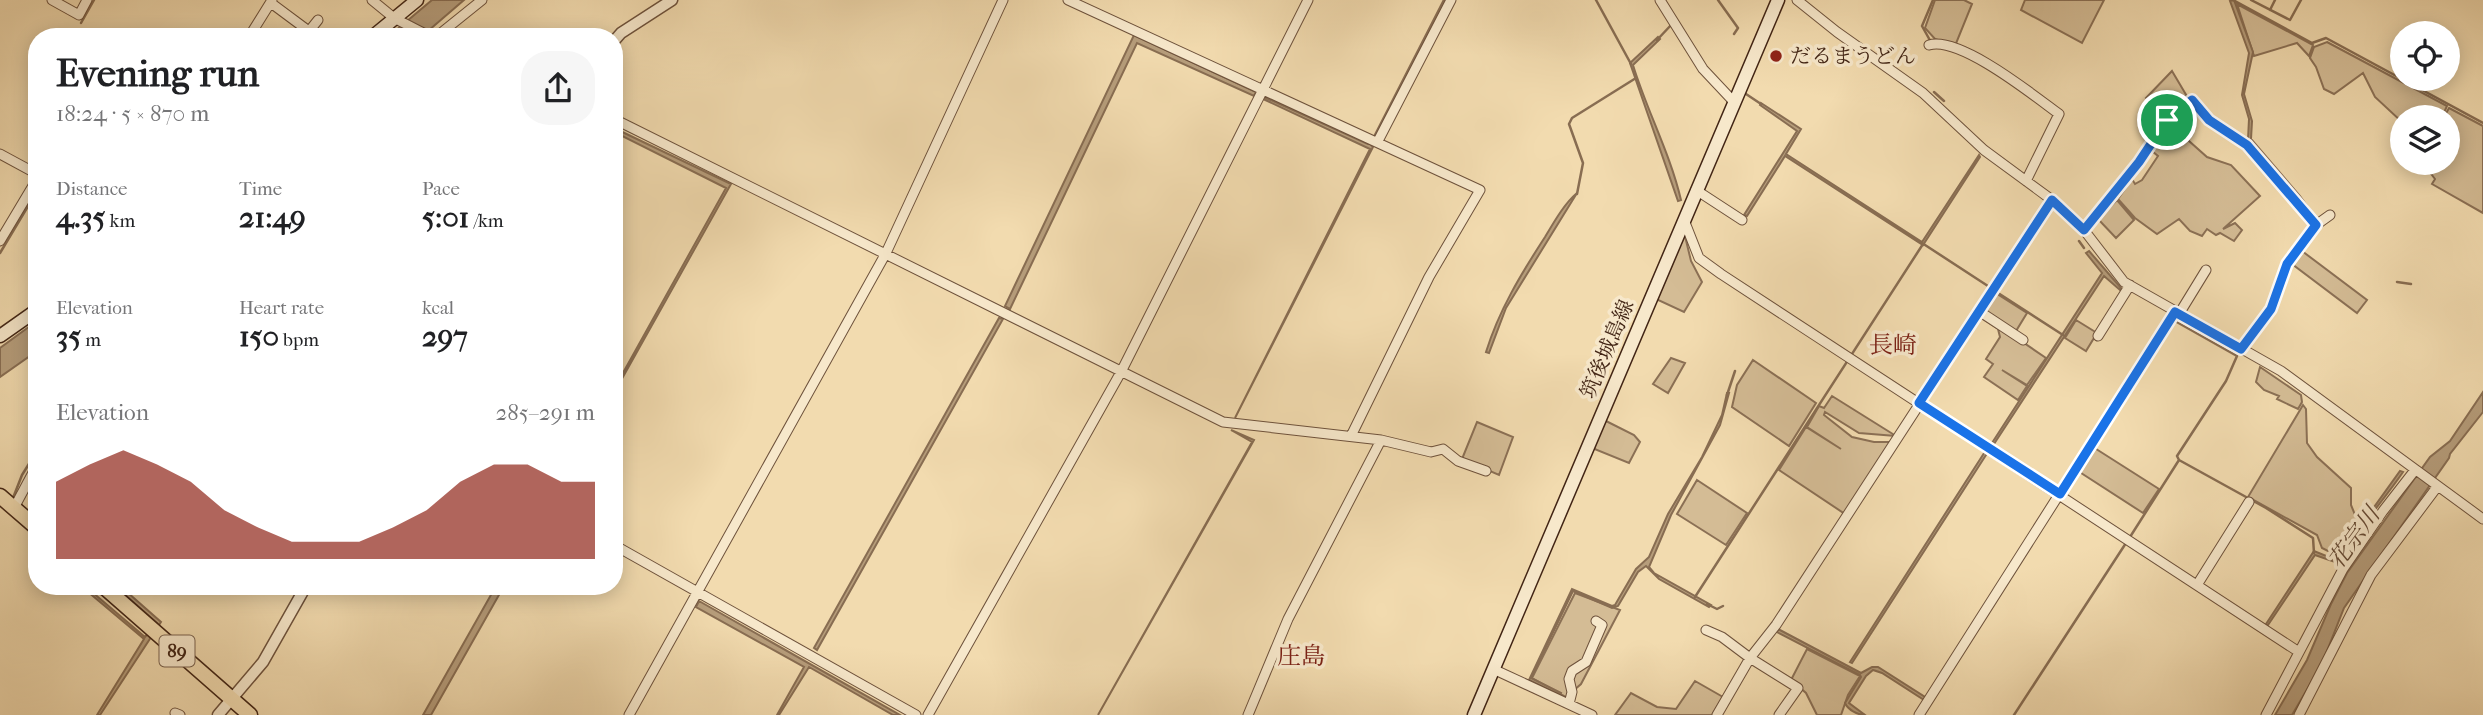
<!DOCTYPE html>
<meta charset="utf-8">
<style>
:root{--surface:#fff;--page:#f6f6f6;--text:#202124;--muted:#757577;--accent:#8f2418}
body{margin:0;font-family:"IM FELL French Canon","Noto Serif JP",serif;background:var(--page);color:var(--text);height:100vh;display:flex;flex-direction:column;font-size:26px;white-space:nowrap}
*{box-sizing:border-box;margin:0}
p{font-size:23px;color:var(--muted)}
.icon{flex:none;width:38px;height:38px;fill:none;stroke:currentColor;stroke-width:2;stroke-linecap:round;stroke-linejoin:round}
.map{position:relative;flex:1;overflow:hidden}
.details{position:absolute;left:28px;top:28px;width:595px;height:567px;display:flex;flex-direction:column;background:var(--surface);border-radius:28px;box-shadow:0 4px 18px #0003}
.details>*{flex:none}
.controls{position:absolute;left:2390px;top:21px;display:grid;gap:14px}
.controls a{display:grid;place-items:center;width:70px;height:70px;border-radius:50%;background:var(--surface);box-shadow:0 4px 18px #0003;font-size:35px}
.pin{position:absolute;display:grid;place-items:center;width:60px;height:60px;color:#fff;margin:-30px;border:4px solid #fff;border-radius:50%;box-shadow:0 2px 7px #0007}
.round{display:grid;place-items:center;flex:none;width:74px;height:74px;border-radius:28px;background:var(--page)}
.overview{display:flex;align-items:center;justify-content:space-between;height:119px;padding:0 28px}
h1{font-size:38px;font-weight:700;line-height:52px}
.metrics{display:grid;grid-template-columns:repeat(3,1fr);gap:10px;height:119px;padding:7px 28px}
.metrics div{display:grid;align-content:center}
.metrics b{font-size:30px;font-weight:700}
.metrics small{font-size:19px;font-weight:400}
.metrics p{font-size:19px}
.chart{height:196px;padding:14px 28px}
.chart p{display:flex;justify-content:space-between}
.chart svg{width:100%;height:126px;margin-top:7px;fill:var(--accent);opacity:.7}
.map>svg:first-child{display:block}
.green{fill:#d4bc95;stroke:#8b7055;stroke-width:2}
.water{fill:#b69d7b;stroke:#886d52;stroke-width:2}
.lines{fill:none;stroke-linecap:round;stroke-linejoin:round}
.stream{stroke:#886d52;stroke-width:2.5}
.minor-casing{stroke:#6e523c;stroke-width:11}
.tertiary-casing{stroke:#6e523c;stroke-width:13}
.secondary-casing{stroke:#422515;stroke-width:15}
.primary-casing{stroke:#422515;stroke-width:17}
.minor{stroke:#f7e8cb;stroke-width:9}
.tertiary{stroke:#f7e8cb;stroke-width:10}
.secondary{stroke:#f7e8cb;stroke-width:12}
.primary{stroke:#f2dbaf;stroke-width:14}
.route-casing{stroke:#fff;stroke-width:14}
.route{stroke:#1a73e8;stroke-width:9}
.poi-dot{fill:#8f2418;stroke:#f7e8cb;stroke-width:2.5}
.labels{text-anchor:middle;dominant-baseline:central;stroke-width:7;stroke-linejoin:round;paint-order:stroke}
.shield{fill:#f7e8cb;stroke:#78604c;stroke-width:2}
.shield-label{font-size:19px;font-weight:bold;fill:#422515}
.poi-label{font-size:21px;fill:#422515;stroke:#f7e8cb;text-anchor:start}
.street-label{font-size:21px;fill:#422515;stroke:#f7e8cb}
.water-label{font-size:23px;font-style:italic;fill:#654934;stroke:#f7e8cb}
.quarter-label{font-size:24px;fill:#7a1f14;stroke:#f7e8cb}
</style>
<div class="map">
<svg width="2483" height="715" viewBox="0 0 2483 715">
<rect width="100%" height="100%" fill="#f2dbaf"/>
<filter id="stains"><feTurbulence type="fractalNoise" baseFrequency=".00286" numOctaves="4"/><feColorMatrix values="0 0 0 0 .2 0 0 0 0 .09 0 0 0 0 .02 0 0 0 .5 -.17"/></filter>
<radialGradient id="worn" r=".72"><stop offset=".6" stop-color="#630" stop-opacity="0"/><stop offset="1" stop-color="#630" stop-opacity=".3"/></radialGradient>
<!-- green -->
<path class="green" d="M 1935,0 L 1964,0 L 1972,4 L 1955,46 L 1935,39 L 1925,28 Z
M 2025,0 L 2104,0 L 2082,43 L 2021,10 Z
M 2237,4 L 2313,45 L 2309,56 L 2297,43 L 2254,56 Z
M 2327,42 L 2447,106 L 2442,117 L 2403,117 L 2403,123 L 2375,97 L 2363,73 L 2334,94 L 2324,89 L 2316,67 L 2310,58 L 2314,47 Z
M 2172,71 L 2188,98 L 2167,116 L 2146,98 Z
M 2449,108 L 2483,126 L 2483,213 L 2432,184 L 2435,179 L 2425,166 L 2426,163 L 2448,163 L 2448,139 L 2453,132 L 2448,133 L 2448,117 L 2444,117 Z
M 2171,125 L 2207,157 L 2231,165 L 2260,196 L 2223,229 L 2235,223 L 2242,230 L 2234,241 L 2220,233 L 2216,235 L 2207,229 L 2202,236 L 2190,231 L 2179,219 L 2157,234 L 2135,218 L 2118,199 L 2132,179 L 2135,184 L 2142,180 L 2158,156 L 2152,151 Z
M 2117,200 L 2134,220 L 2116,238 L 2098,219 Z
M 1684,232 L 1691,261 L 1702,282 L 1684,312 L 1656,299 Z
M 2302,251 L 2367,300 L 2357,313 L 2292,264 Z
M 1994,292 L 2027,313 L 2016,331 L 1984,310 Z
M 1980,313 L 2046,358 L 2027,385 L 2002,370 L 2027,386 L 2018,400 L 1984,377 L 1993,364 L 1986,359 L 2000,337 L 1998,329 L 1981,318 L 1967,339 Z
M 2076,320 L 2097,333 L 2086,351 L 2065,338 Z
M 1671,358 L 1685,363 L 1668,393 L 1653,384 Z
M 1753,360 L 1816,403 L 1789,446 L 1732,407 L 1737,385 Z
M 2260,367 L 2301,395 L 2302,402 L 2298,409 L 2277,399 L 2279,396 L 2264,390 L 2256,382 Z
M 1832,396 L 1896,436 L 1859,433 L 1825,412 L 1824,415 L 1852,437 L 1874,442 L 1892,442 L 1845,514 L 1779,470 L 1806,427 L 1841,449 L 1807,427 L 1819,406 L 1824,408 Z
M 2303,405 L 2306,409 L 2307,443 L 2317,457 L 2351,488 L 2351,505 L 2358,522 L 2334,554 L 2322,548 L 2317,535 L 2248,497 Z
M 1604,420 L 1634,435 L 1640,442 L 1629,463 L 1592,448 Z
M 1477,422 L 1513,437 L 1499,475 L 1462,459 Z
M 2093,447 L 2159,489 L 2143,513 L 2078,471 Z
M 1697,480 L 1747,513 L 1726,545 L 1677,514 Z
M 1575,593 L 1620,610 L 1581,684 L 1566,697 L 1532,678 Z
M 1807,649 L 1860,676 L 1848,695 L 1841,715 L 1817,715 L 1806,693 L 1791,680 Z
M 1695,681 L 1723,697 L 1712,715 L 1615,715 L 1631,693 L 1657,707 L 1676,709 Z"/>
<!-- water -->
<path class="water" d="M 432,0 L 464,0 L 421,37 L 388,37 Z
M 2234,0 L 2253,52 L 2244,94 L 2252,121 L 2251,139 L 2300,196 L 2318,221 L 2248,140 L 2249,119 L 2242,95 L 2249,53 L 2230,1 Z
M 1134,35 L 1256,92 L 1254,96 L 1137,43 L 1010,309 L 1005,306 Z
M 1658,37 L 1660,39 L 1633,65 C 1647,111 1670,153 1681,200 L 1678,201 L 1630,63 Z
M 1264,97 L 1368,144 L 1369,143 L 1373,147 L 1235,418 L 1370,149 L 1263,99 Z
M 1761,103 L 1801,129 L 1786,154 L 1922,242 L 1979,155 L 1980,157 L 1923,245 L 1785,156 L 1747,216 L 1744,215 L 1797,131 L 1760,105 Z
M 614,128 L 731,184 L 614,393 L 614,389 L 726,188 L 614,132 Z
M 1577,193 L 1506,308 L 1489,353 L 1486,352 C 1499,310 1521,274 1545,237 C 1554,222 1564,204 1577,193 Z
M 2089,251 L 2121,288 L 2120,290 L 2104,276 L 1992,447 L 1990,446 L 2102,273 L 2086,253 Z
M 999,318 L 1003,319 L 817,650 L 814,648 Z
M 37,321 L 37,351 L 0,377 L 0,348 Z
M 2483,392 L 2483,412 L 2450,454 L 2449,458 L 2344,608 L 2321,666 L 2292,715 L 2275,715 L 2307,660 L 2331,604 L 2347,573 L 2430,457 L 2450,441 Z
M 1727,393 L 1729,393 L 1720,425 L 1671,515 L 1649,567 L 1654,573 L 1711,605 L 1709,607 L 1659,579 L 1646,566 L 1638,572 L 1618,606 L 1612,608 L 1573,591 L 1531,678 L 1561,693 L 1560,695 L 1529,680 L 1572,589 L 1612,606 L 1615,605 L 1636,569 L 1649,557 L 1668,514 L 1702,457 L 1722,415 Z
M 1231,430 L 1254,440 L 1098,715 L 1252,442 Z
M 1986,450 L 1988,452 L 1852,663 L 1850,662 Z
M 2400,471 L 2403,472 C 2382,503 2356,530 2338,563 L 2315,555 L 2268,625 L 2266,624 L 2314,551 L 2336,560 Z
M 81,586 L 85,586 L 145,637 L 157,623 L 122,592 L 125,586 L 130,586 L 127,592 L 161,622 L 100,715 L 97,715 L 144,639 Z
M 496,586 L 504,586 L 431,715 L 423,715 Z
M 699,601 L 900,715 L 893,715 L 809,667 L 779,715 L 777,715 L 804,667 L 696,607 Z
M 1778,629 L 1861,673 L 1872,667 L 1878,667 L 1925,697 L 1924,700 L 1882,673 L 1873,670 L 1866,676 L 1849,703 L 1865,715 C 1858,715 1848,710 1845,703 L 1861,677 L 1860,675 L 1777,632 Z"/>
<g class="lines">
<!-- stream -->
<path class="stream" d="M 1596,0 L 1631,64
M 1718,0 L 1738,28 L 1734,34
M 2233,0 L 2312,43 L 2326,38 L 2483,123
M 2251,0 L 2290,20 L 2301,0
M 2270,10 L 2275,0
M 81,23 L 94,0
M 1657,40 L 1672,24
M 1932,44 L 1922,26 L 1933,0
M 1743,92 L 1761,104
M 1934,92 L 1944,101
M 1374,137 L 1444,0
M 1577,194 L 1583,163 L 1569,124 L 1572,118 L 1636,78
M 2079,241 L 2084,248
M 1922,243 L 1991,288
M 0,253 L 37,191
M 2397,282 L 2411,284
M 1995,291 L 2063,335
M 1727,395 L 1735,371
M 2179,460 L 2266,508 L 2313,538 L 2314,553
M 13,498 L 22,475 L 37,451
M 2130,537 L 2179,460 L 2177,456 L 2226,381 L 2237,356 L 2175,321
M 1695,597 L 1923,244
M 1707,604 L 1717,609 L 1723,606
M 2014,715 L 2126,543"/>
<!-- minor casing -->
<g class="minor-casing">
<path id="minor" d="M 52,0 L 79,15 L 87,0
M 372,0 L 394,18 L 431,37
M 1068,0 L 1480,190 L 1429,277 L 1351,436
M 1660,0 L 1703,69 L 1734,102
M 1797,0 L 1837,32 L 1923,93 L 1984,150 L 2052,200 L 2084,230 L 2124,282 L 2281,371 L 2483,519
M 271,3 L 306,29 L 310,30 L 318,20
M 249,37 L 272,0
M 436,37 L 482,0
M 1929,45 C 1960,36 2033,95 2059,114 L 2026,181
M 614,119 L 1223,422 L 1381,440 L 1431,452 L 1443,449 L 1458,461 L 1486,471
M 1378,141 L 1451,0
M 0,154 L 37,174
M 1696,190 L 1742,220
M 1684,220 L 1699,258 L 1721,274 L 2299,652
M 2084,230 L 2139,162 L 2167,120 L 2192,100 L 2209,120 L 2247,145 L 2316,225
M 0,241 L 37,179
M 1979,311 L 2023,340
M 2179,314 L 2206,270
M 2098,336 L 2130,285
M 2241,349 L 2271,309 L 2287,264 L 2316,225 L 2330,215
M 14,508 L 37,465
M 614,545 L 916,715
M 2197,585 L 2249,502
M 1706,630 L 1722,637 L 1750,658 L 1798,688 L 1779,715
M 1493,669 L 1592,715
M 1569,704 L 1572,692 L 1569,679 L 1572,671 L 1586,662 L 1602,625 L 1596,621
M 175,713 L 180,715
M 629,715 L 886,253 L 1003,0
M 928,715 L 1121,372 L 1308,0
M 1248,715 L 1288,619 L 1381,440
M 1717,715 L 1750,658 L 1776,625 L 2052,200
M 1919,715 L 2175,312
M 2266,715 L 2343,569 L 2383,511 L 2415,470
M 2299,715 L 2371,575 L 2437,487"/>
</g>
<!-- tertiary casing -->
<g class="tertiary-casing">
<path id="tertiary" d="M 614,41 L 621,33 L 672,0
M 218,715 L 263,662 L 306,586"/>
</g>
<!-- secondary casing -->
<g class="secondary-casing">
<path id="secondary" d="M 372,37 L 417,0
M 0,336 L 37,310
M 1474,715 L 1778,0"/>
</g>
<!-- primary casing -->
<g class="primary-casing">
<path id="primary" d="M 0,496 L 37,528
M 103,586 L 250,715"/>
</g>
<!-- minor -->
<use href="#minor" class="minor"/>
<!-- tertiary -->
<use href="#tertiary" class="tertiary"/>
<!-- secondary -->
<use href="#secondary" class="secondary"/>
<!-- primary -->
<use href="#primary" class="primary"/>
</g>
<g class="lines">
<!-- route casing -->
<g class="route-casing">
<path id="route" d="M 2192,100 L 2209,120 L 2247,145 L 2316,225 L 2287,264 L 2271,309 L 2241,349 L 2175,312 L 2060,494 L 1919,403 L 2052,200 L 2084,230 L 2139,162 L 2167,120 Z"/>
</g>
<!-- route -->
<use href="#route" class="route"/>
</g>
<!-- markers -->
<circle class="poi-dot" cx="1776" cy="56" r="7"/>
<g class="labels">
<!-- shield labels -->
<rect class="shield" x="159.5" y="635.5" width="35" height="31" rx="5"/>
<g class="shield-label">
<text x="177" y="651">89</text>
</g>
<!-- poi labels -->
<g class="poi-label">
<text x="1790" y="56">だるまうどん</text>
</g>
<!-- street labels -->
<g class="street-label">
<text transform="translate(1607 349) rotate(-67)">筑後城島線</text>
</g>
<!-- water labels -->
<g class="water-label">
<text transform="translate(2354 538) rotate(-54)">花宗川</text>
</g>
<!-- quarter labels -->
<g class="quarter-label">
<text x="1893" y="345">長崎</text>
<text x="1301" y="656">庄島</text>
</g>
</g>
<rect width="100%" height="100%" filter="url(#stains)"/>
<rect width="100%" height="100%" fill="url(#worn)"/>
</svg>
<div class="controls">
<a><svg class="icon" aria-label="locate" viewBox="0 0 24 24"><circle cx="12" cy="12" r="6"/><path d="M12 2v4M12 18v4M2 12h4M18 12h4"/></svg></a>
<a><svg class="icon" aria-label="layers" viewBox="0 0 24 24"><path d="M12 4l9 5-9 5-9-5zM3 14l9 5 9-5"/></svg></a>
</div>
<div class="pin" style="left:2167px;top:120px;background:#1e9e55"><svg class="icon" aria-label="arrive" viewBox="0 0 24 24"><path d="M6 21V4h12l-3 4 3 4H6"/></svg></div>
<section class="details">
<div class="overview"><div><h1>Evening run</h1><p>18:24 · 5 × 870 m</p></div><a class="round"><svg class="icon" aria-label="share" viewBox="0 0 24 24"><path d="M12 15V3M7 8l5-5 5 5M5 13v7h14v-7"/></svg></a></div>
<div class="metrics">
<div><p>Distance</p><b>4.35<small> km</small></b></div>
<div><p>Time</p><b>21:49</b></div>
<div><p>Pace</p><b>5:01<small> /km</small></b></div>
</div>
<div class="metrics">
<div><p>Elevation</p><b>35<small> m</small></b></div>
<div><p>Heart rate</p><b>150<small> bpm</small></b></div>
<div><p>kcal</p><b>297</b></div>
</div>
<div class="chart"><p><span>Elevation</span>285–291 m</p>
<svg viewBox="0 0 160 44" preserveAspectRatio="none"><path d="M0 44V17L10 11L20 6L30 11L40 17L50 27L60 33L70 38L80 38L90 38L100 33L110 27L120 17L130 11L140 11L150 17L160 17V44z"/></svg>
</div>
</section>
</div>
